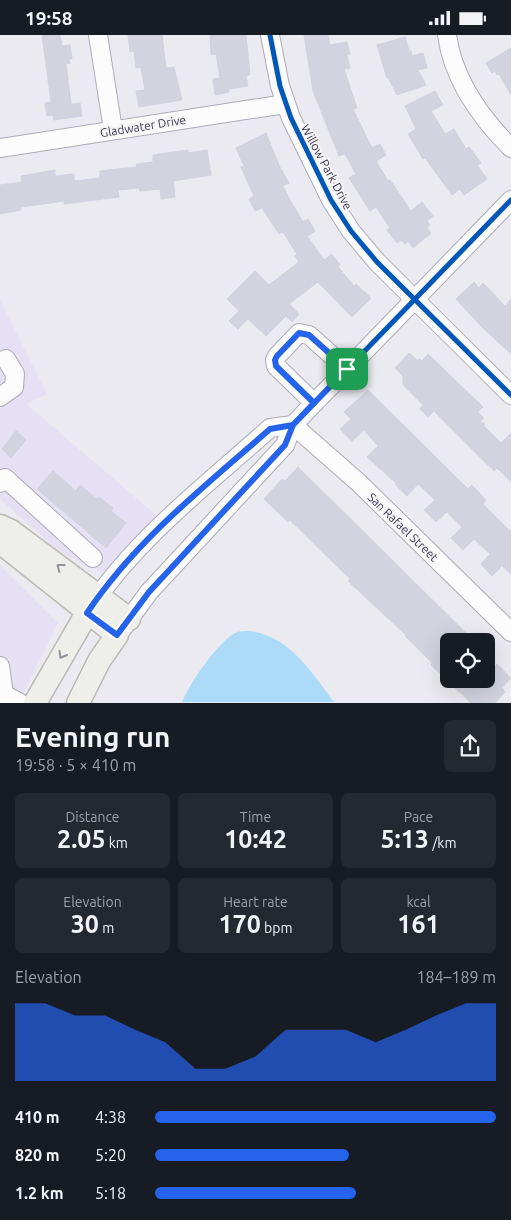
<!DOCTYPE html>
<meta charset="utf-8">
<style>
:root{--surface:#171b24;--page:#242831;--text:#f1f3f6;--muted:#9ea1a6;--accent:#2563eb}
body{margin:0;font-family:Ubuntu,sans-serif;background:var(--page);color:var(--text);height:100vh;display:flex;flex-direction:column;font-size:19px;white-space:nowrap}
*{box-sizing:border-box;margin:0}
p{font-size:16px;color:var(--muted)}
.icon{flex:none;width:28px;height:28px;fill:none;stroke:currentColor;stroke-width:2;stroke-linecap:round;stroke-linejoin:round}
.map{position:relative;height:668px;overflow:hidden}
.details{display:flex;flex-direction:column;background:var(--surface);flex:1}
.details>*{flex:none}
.buttons{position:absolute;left:440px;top:598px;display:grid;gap:10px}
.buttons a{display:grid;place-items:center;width:55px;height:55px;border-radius:8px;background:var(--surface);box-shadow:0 5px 20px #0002;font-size:25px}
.pin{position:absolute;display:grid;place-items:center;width:42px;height:42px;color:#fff;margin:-21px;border-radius:10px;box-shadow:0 2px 8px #0006}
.round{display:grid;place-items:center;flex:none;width:52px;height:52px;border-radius:8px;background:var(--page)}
.headline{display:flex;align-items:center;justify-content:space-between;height:85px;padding:0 15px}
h1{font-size:28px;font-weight:600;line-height:38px}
.stats{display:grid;grid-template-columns:repeat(3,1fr);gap:8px;height:85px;padding:5px 15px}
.stats div{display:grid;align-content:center;border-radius:8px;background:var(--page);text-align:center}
.stats b{font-size:25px;font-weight:600}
.stats small{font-size:14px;font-weight:400}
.stats p{font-size:14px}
.chart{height:140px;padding:10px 15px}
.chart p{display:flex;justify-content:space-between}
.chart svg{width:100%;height:90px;margin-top:5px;fill:var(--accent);opacity:.7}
ul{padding:0 15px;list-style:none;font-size:16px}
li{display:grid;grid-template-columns:80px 60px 1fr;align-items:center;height:38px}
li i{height:12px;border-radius:6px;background:var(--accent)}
.status{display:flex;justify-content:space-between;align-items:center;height:35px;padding:0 25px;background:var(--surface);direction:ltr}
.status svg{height:14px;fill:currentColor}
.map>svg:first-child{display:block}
.built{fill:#e5e0f4}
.water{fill:#acdbf8}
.building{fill:#d2d3df;stroke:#d0d2e1}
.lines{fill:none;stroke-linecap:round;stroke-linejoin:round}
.minor-casing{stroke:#aeaab8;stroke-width:20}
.major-casing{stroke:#babab4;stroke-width:25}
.minor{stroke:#fcfcfd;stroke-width:18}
.major{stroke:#eeefea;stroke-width:22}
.cycleway-casing{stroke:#f5f5f5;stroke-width:8}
.cycleway{stroke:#0057b8;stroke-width:5}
.oneway{stroke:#96929e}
.route-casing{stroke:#fff;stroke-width:10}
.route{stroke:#2563eb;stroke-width:6}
.labels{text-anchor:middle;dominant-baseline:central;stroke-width:4;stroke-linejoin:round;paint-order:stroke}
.street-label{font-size:12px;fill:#3d3652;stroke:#f5f5f5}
</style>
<div class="status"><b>19:58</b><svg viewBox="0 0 49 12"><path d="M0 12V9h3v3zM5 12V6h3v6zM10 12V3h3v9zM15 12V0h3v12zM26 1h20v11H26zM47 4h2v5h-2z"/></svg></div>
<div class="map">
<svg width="511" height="668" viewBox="0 0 511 668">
<rect width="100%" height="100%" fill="#ebeaf0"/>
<!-- built -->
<path class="built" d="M 0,265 L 47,359 L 26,369 L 157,481 L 102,538 L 59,516 L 0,464 Z
M 0,530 L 58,588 L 19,667 L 0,667 Z"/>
<!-- water -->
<path class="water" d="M 249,596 C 289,600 312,638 334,667 L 182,667 C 189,649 218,606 237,597 C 240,596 245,596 249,596 Z"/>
<!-- building -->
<path class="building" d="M 42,0 L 60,0 L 62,11 L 70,10 L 72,24 L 69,24 L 70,28 L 66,29 L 71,69 L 80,68 L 82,81 L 54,85 L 53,80 L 47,81 L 45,68 L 51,67 Z
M 128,0 L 162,0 L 166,33 L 174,32 L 182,65 L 139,72 L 136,56 L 145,55 L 141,32 L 136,33 L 134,16 L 130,17 Z
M 210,0 L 246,0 L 250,39 L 246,42 L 248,51 L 229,54 L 229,57 L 215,60 L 213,44 L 220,43 L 216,19 L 211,20 Z
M 304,0 L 328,0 L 330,10 L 347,7 L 350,19 L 347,20 L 350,33 L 344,34 L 357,73 L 353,74 L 372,113 L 380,109 L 386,120 L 376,126 L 388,146 L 390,145 L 411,176 L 422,167 L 433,181 L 427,186 L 430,190 L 427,193 L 431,198 L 413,213 L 408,206 L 405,209 L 401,205 L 397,208 L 387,195 L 390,193 L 376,172 L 370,176 L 349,143 L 356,139 L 345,119 L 339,121 L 313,56 Z
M 405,2 L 409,16 L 411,16 L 412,21 L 423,18 L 427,33 L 418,35 L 426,50 L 397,60 L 388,42 L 387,43 L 377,10 Z
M 511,13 L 511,60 L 499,39 L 497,40 L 495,36 L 492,38 L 486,28 Z
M 435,56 L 443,70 L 431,76 L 445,99 L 454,94 L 466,114 L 469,112 L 481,128 L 477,130 L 487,144 L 464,160 L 460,154 L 452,160 L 425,123 L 423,124 L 408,99 L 416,94 L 405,71 Z
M 266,98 L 281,135 L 282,135 L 289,148 L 283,151 L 291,167 L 303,187 L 308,184 L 315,196 L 307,201 L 324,225 L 332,219 L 340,230 L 338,232 L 354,251 L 356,249 L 371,263 L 352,282 L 318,247 L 289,269 L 299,279 L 292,287 L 286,281 L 266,301 L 248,284 L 238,294 L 229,286 L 239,276 L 227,264 L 255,236 L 269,250 L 299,227 L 295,221 L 297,219 L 283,197 L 279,199 L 262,173 L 255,176 L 249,164 L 254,161 L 241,132 L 244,131 L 236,113 Z
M 188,115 L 188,118 L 207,115 L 211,140 L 173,146 L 175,162 L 161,164 L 160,154 L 140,156 L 139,153 L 118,155 L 119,162 L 64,169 L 64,166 L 21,172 L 21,175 L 0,179 L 0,150 L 22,147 L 21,141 L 55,135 L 55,141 L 74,139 L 74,146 L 100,143 L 100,136 L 137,132 L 136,129 L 153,127 L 153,120 Z
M 474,247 L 479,253 L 483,248 L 505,271 L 511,264 L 511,319 L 483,293 L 456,264 Z
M 409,318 L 418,326 L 419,324 L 422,326 L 428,319 L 483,372 L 478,377 L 484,383 L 481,386 L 485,389 L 483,390 L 501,408 L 511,398 L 511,447 L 497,433 L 494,436 L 434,376 L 428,382 L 420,374 L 423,370 L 403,350 L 403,341 L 395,333 Z
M 368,355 L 468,454 L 472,450 L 486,465 L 483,469 L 511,497 L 511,539 L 502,531 L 492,541 L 481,529 L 490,519 L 474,504 L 463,515 L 451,503 L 462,492 L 447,477 L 436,487 L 424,475 L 435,465 L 418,449 L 407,461 L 395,449 L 396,448 L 367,422 L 378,411 L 364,395 L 352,406 L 340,394 L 351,384 L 344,377 Z
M 16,396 L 26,405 L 11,423 L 2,414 Z
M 298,432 L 474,606 L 449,606 L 449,644 L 486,644 L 486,641 L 497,629 L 511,643 L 502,653 L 505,657 L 495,668 L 471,668 L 431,630 L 432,628 L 405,601 L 406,600 L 348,546 L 350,544 L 290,485 L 288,487 L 264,464 L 282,444 L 285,446 Z
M 53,436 L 76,456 L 80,450 L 97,464 L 99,462 L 113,473 L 111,476 L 126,488 L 106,513 L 37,454 Z"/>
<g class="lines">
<!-- minor casing -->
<g class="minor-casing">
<path id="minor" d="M 98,0 L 113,95
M 270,0 L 280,51 L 291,83 L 331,165 L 351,196 L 377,227 L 511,360
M 447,0 C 453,44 480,82 511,113
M 0,113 L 285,69
M 0,362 L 14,352 L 15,339 L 6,324
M 314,368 L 276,331 L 275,325 L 277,321 L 299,298 L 309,300 L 347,334
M 293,390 L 359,448 L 511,597
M 0,448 L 5,443 L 93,523
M 92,570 C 139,501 208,449 270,393 L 293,390
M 122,594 L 149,557 L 285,410 L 293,390 L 511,165
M 0,631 L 4,659 L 0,668
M 4,659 L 20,668"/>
</g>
<!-- major casing -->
<g class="major-casing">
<path id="major" d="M 0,491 L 11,496 L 129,584
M 0,507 L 117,600 L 99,626 L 78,668
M 35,668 L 87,578"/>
</g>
<!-- minor -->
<use href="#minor" class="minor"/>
<!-- major -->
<use href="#major" class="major"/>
<!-- cycleway casing -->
<g class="cycleway-casing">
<path id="cycleway" d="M 270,0 L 280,51 L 291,83 L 331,165 L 351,196 L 377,227 L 511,360
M 117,600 L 149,557 L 285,410 L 293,390 L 511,165"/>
</g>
<!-- cycleway -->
<use href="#cycleway" class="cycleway"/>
</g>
<!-- one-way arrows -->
<defs><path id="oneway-chevron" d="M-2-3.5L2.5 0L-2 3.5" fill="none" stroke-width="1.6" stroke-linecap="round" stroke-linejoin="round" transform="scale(1.25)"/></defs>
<g class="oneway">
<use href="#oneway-chevron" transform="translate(60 532) rotate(-143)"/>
<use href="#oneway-chevron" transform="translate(62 620) rotate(120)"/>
</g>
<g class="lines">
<!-- route casing -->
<g class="route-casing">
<path id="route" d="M 347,334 L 293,390 L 270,394 C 205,451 136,505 87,578 L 117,600 L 149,557 L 285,410 L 293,390 L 314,368 L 276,331 L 275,325 L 277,321 L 299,298 L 309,300 L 347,334"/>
</g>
<!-- route -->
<use href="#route" class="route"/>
</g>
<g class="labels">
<!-- street labels -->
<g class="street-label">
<text transform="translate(143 91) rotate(-9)">Gladwater Drive</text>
<text transform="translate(327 132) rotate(62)">Willow Park Drive</text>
<text transform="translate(403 492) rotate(44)">San Rafael Street</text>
</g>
</g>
</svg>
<div class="buttons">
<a><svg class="icon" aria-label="locate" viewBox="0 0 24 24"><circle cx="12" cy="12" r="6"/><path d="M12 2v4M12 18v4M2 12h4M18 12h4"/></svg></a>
</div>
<div class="pin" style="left:347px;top:334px;background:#1e9e55"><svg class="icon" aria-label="arrive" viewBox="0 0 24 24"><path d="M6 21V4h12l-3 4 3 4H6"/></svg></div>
</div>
<section class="details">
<div class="headline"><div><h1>Evening run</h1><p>19:58 · 5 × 410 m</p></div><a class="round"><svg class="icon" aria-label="share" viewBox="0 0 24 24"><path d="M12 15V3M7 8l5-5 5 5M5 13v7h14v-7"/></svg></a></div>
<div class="stats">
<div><p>Distance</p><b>2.05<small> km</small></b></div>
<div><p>Time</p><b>10:42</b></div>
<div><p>Pace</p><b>5:13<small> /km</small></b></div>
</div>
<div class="stats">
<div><p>Elevation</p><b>30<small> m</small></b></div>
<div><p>Heart rate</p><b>170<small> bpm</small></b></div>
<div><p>kcal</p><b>161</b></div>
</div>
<div class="chart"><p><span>Elevation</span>184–189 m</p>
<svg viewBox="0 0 160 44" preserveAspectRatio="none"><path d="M0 44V6L10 6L20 12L30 12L40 19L50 25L60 38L70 38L80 32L90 19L100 19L110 19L120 25L130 19L140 12L150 6L160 6V44z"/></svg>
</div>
<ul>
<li><b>410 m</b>4:38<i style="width:100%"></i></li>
<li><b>820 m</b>5:20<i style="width:57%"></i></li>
<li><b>1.2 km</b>5:18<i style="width:59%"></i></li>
</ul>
</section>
